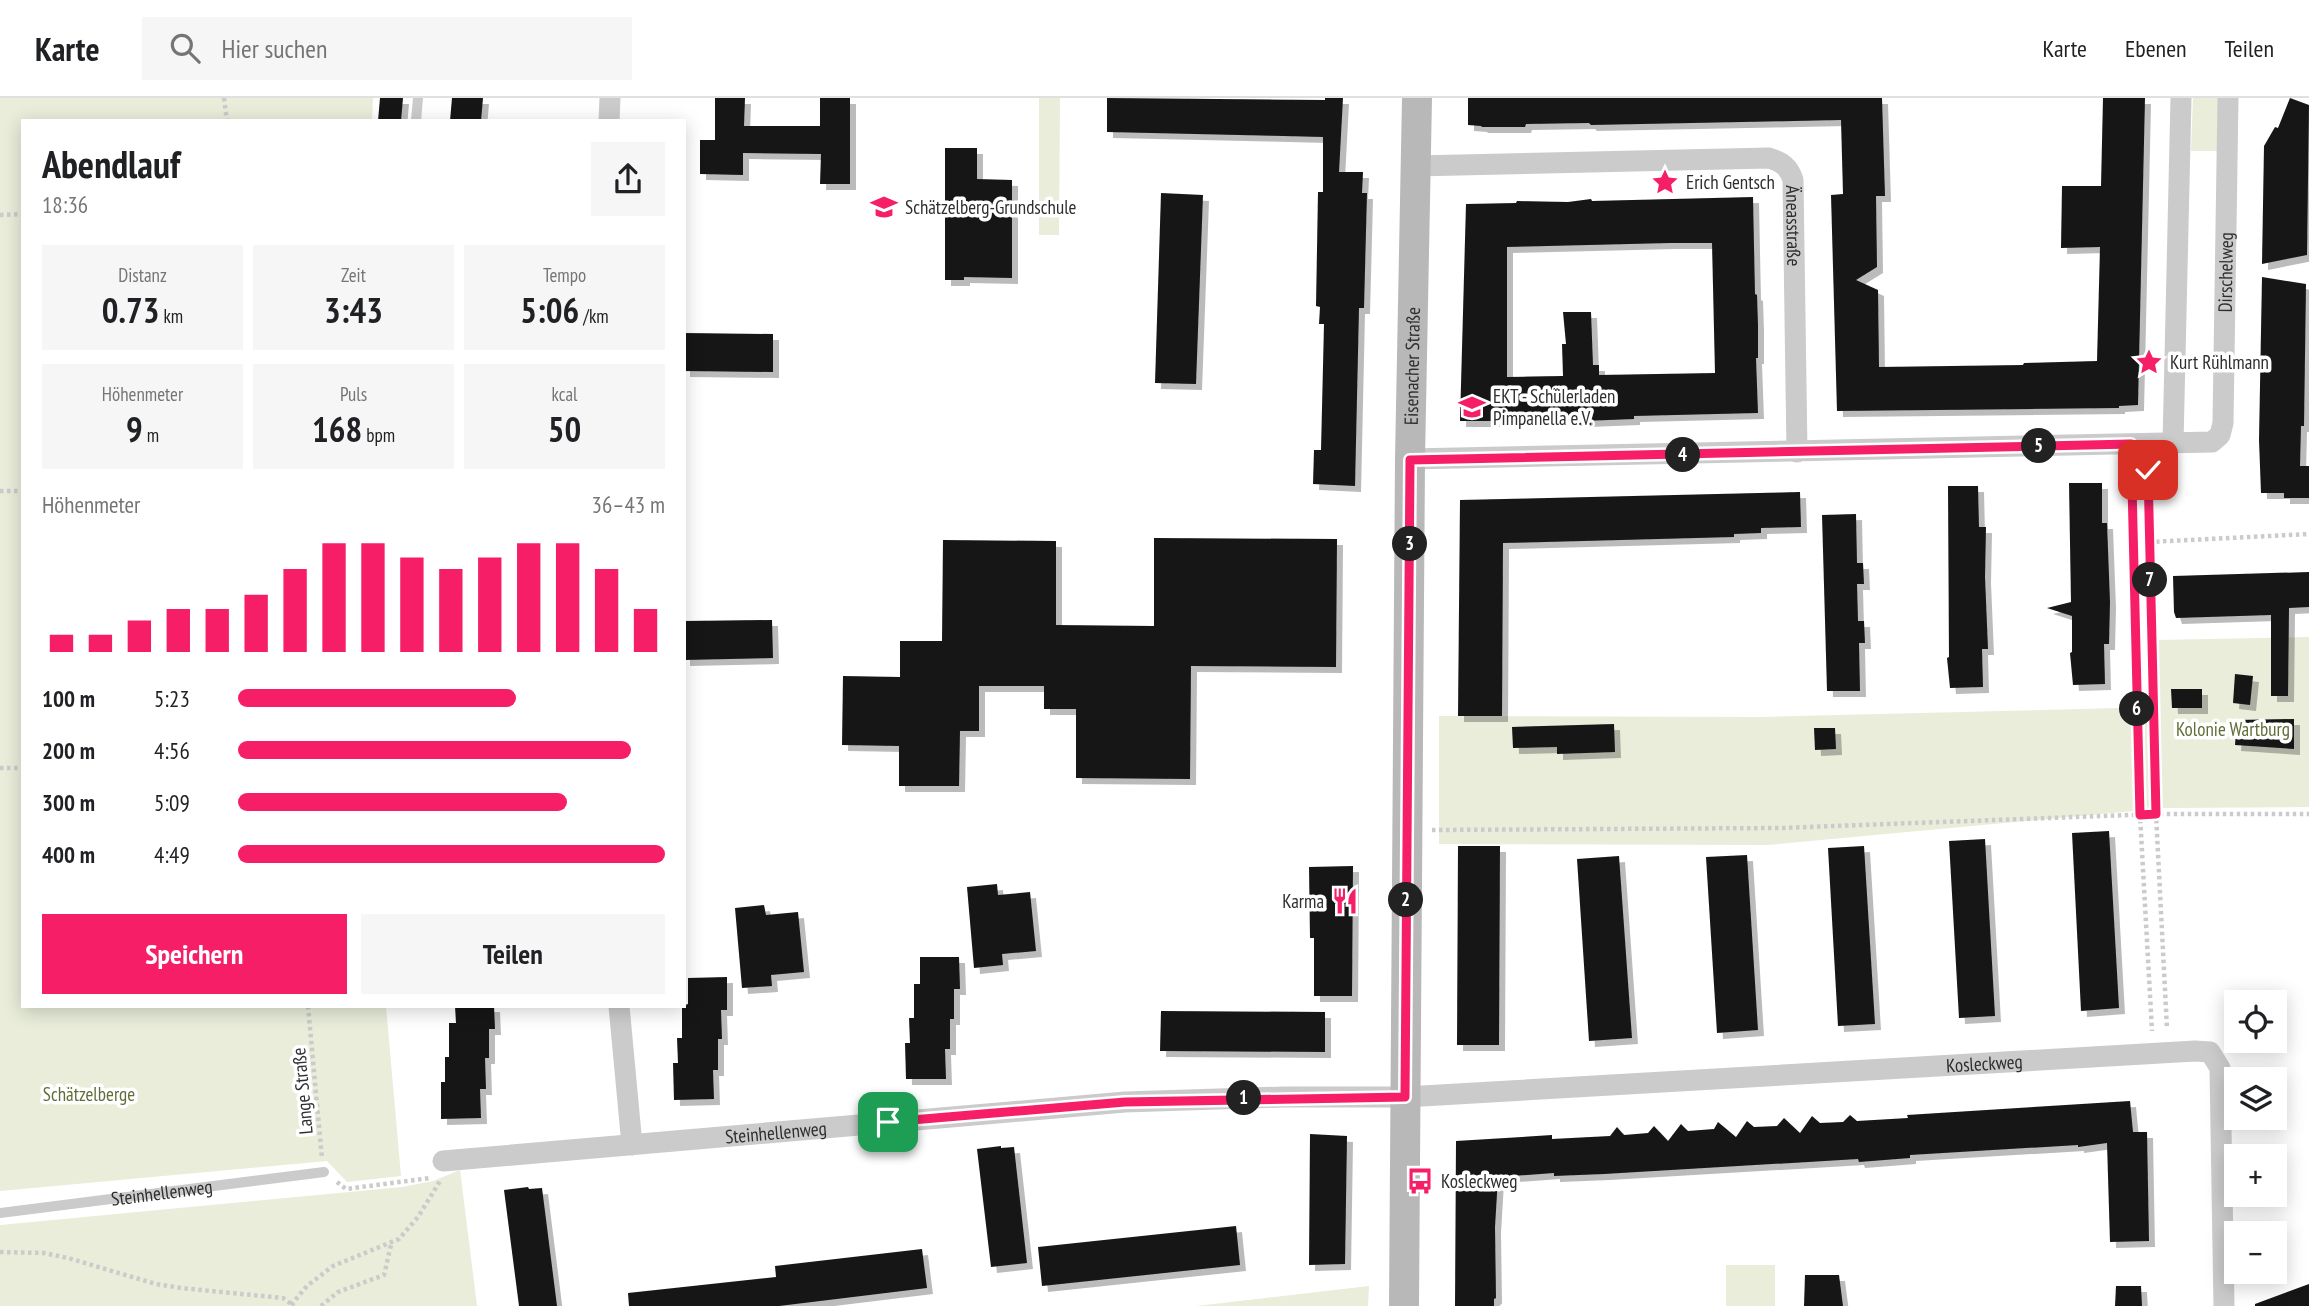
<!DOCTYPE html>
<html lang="de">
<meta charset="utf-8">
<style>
:root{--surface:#fff;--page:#f6f6f6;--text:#202124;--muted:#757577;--line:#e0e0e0;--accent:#f61f67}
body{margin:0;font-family:"PT Sans Narrow",sans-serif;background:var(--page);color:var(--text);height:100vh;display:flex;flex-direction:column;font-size:26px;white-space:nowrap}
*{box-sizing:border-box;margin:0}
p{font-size:23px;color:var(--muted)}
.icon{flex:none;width:38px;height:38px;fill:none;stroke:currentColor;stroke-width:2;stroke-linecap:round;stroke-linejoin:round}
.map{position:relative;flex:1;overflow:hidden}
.drawer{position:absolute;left:21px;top:21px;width:665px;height:889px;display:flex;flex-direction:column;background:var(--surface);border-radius:0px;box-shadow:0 4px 18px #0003}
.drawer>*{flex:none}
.controls{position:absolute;left:2224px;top:892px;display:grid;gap:14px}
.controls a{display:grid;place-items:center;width:63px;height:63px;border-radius:0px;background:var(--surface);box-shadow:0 4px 18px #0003;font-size:35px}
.pin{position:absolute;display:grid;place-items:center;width:60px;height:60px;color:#fff;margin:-30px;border-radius:14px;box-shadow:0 4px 10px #0006}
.km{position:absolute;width:35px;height:35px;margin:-18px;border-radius:50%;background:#222;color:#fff;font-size:19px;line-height:35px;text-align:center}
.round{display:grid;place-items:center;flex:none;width:74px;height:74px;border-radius:0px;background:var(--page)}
.head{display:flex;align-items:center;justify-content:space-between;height:119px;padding:0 21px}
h1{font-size:38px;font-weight:700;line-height:52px}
.stats{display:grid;grid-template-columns:repeat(3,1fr);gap:10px;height:119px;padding:7px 21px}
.stats div{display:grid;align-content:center;border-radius:0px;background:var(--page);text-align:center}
.stats b{font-size:35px;font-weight:700}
.stats small{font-size:19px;font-weight:400}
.stats p{font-size:19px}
.chart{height:196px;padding:14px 21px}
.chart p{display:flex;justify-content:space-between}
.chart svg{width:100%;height:126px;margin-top:7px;stroke:var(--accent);stroke-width:6}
.button{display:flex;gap:14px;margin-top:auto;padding:14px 21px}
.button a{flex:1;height:80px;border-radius:0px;background:var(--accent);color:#fff;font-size:28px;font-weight:700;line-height:80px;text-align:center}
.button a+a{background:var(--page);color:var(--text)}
ul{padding:0 21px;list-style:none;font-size:23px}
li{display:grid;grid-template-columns:112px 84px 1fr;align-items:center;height:52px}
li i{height:18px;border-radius:9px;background:var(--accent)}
header{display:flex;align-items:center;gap:42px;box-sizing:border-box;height:98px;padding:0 35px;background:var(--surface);border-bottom:2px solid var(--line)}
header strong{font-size:33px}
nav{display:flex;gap:38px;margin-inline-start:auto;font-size:24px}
.search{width:490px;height:63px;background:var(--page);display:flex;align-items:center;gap:18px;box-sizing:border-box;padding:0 24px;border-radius:0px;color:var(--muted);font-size:26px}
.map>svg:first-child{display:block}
.green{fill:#e9edda}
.building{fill:#151515;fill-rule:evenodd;filter:url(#shadow)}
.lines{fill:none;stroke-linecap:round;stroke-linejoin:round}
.path{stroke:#cbcbcb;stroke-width:4.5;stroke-dasharray:3.5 3.5;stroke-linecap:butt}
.lane{stroke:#cbcbcb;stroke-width:10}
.street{stroke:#cbcbcb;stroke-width:21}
.secondary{stroke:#b8b8b8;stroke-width:30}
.route-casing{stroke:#fff;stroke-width:14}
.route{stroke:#f61f67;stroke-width:9}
.labels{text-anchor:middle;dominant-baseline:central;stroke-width:7;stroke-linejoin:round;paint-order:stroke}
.poi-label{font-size:19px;fill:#2e2e2e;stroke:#fff;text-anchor:start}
.street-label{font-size:19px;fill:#2e2e2e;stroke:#fff}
.park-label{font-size:19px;fill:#5f6e37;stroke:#fff}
</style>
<header>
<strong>Karte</strong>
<div class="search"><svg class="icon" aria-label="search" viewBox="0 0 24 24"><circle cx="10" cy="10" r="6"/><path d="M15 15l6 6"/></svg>Hier suchen</div>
<nav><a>Karte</a><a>Ebenen</a><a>Teilen</a></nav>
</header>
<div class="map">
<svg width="2309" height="1208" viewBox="0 0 2309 1208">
<defs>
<filter id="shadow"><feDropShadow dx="6" dy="6" stdDeviation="0" flood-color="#0004"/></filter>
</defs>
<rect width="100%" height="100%" fill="#fff"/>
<!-- green -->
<path class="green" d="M 0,0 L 373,0 L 372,23 L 23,23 L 23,908 L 386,908 L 401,1078 L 347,1084 L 327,1063 L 0,1093 Z
M 1039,0 L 1060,0 L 1059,137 L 1039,137 Z
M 2193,0 L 2220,0 L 2218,53 L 2191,53 Z
M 2309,539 L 2309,709 L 2165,710 L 1768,747 L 1439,746 L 1439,618 L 1762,619 L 2158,609 L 2157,542 Z
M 460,1072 L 477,1208 L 0,1208 L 0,1127 L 402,1089 L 433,1083 Z
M 1726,1167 L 1775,1167 L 1775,1208 L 1726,1208 Z
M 1369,1188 L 1368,1208 L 1196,1208 Z"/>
<!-- building -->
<path class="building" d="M 380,0 L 403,0 L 401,23 L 378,23 Z
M 452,0 L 483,0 L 481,23 L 450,23 Z
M 715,0 L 745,0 L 744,28 L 820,28 L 820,0 L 850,0 L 850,86 L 820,86 L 821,56 L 743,55 L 743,77 L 700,76 L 700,42 L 715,42 Z
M 1107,0 L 1325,2 L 1325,0 L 1343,0 L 1339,74 L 1363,74 L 1362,95 L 1367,95 L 1364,210 L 1359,210 L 1355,388 L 1313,386 L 1314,352 L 1321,352 L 1324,226 L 1319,226 L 1320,209 L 1316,208 L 1318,94 L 1323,94 L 1323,39 L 1107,34 Z
M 1468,0 L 1882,0 L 1885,98 L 1876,98 L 1877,169 L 1856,182 L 1878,192 L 1879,269 L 2023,267 L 2024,265 L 2097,263 L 2100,149 L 2061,150 L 2062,88 L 2101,88 L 2103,0 L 2145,0 L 2138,307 L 2119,308 L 2119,310 L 1837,313 L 1831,97 L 1843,96 L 1841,22 L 1591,27 L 1589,25 L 1526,26 L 1525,29 L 1482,29 L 1481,28 L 1468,27 Z
M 2290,0 L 2309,7 L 2307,157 L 2262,166 L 2264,48 L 2275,29 L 2278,30 Z
M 945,50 L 977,50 L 977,81 L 1012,82 L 1012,180 L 964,179 L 964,182 L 945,182 Z
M 1161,95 L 1203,97 L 1196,286 L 1155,285 Z
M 1753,99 L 1755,196 L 1757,197 L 1758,227 L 1758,260 L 1756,260 L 1758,315 L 1634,318 L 1634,321 L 1583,323 L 1571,323 L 1571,320 L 1542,321 L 1541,323 L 1460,323 L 1466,106 L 1516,105 L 1517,103 L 1568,104 L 1591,101 L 1592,103 ZM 1670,145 L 1712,145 L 1715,275 L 1599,277 L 1599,267 L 1593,267 L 1591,214 L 1563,214 L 1566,246 L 1562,246 L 1563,278 L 1507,279 L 1507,149 Z
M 2262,179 L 2306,186 L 2304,328 L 2301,328 L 2300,368 L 2309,368 L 2309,400 L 2284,400 L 2284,395 L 2261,395 L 2259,342 Z
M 684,235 L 773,236 L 773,274 L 684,273 Z
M 2069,385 L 2102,385 L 2102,425 L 2107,425 L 2110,504 L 2109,546 L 2104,546 L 2105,586 L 2073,587 L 2070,555 L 2072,554 L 2072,518 L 2047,510 L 2071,504 Z
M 1948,388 L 1978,388 L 1979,429 L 1986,429 L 1985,479 L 1988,551 L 1982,551 L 1983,589 L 1950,590 L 1947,560 L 1949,559 Z
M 1800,394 L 1801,429 L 1761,430 L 1761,435 L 1734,436 L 1734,439 L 1503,445 L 1502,618 L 1458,618 L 1460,402 Z
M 1856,416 L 1857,465 L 1863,465 L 1864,486 L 1857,486 L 1858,523 L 1864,523 L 1865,545 L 1859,545 L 1860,593 L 1827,593 L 1822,417 Z
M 1154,440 L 1337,441 L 1336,569 L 1191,568 L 1190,681 L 1076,680 L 1076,611 L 1044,611 L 1044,588 L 979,588 L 979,633 L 960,633 L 959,688 L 899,688 L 899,648 L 842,647 L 843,578 L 900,579 L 900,543 L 942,543 L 943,442 L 1056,443 L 1056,527 L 1154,528 Z
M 2309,474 L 2309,509 L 2289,510 L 2288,598 L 2271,598 L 2271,517 L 2176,520 L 2174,514 L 2173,478 Z
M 772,522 L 773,560 L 684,562 L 684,523 Z
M 2235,576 L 2253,578 L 2250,607 L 2233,605 Z
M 2171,591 L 2202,591 L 2202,610 L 2172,610 Z
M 2294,621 L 2294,651 L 2235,647 L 2237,622 Z
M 1614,626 L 1615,654 L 1557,656 L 1557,649 L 1513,650 L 1512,629 Z
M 1814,630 L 1835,630 L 1836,651 L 1815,652 Z
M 2109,733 L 2119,910 L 2081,913 L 2072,735 Z
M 1985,741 L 1995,918 L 1959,920 L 1949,743 Z
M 1458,748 L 1500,748 L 1499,947 L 1457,947 Z
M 1864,748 L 1875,926 L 1838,928 L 1828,750 Z
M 1747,757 L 1758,932 L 1717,935 L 1706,759 Z
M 1619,758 L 1632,940 L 1589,943 L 1577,761 Z
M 1353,768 L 1352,898 L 1314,898 L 1314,840 L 1310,840 L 1309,769 Z
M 997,786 L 998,797 L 1030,794 L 1036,853 L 1002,856 L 1003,867 L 974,870 L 967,789 Z
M 764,807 L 766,817 L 798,814 L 804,874 L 771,877 L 772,888 L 742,890 L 735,810 Z
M 920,859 L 959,859 L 960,891 L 954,891 L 954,921 L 950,921 L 950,951 L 945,951 L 946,981 L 906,981 L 905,945 L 910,945 L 909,920 L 914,920 L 914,886 L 920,886 Z
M 727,879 L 727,912 L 721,912 L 722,941 L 718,941 L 718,972 L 713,972 L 714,1001 L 674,1002 L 673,965 L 678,965 L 677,940 L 682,940 L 682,908 L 688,906 L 688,880 Z
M 455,908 L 494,908 L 495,931 L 489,931 L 489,960 L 485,960 L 486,991 L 480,991 L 481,1020 L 441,1021 L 441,984 L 445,984 L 445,959 L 449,959 L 449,925 L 456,925 Z
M 1161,913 L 1325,914 L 1325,954 L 1160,953 Z
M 2130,1003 L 2133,1034 L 2147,1034 L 2149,1143 L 2110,1144 L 2107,1045 L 2078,1049 L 2078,1047 L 1910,1057 L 1910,1060 L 1859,1064 L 1858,1061 L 1604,1076 L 1554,1078 L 1554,1075 L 1498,1079 L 1495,1129 L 1496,1200 L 1494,1201 L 1494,1208 L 1455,1208 L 1456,1043 L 1552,1037 L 1552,1041 L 1610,1038 L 1617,1029 L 1624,1037 L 1648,1035 L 1654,1028 L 1668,1043 L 1681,1026 L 1688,1033 L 1714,1031 L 1718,1024 L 1736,1039 L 1747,1023 L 1754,1029 L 1777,1028 L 1784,1020 L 1800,1035 L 1812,1018 L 1820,1025 L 1843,1024 L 1850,1017 L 1857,1023 L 1908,1020 L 1907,1017 Z
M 1310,1036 L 1347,1038 L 1345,1166 L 1309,1167 Z
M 1001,1048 L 1001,1050 L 1014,1049 L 1027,1165 L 991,1169 L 977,1051 Z
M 528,1089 L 529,1091 L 542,1090 L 557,1208 L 519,1208 L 504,1092 Z
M 1236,1128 L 1240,1167 L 1042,1188 L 1038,1149 Z
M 922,1151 L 927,1190 L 779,1208 L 629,1208 L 628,1195 L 776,1179 L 775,1168 Z
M 1805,1177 L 1839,1177 L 1843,1208 L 1804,1208 Z
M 2309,1186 L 2309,1208 L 2255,1208 L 2255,1206 Z
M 2116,1188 L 2141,1188 L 2142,1208 L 2115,1208 Z"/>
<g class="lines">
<!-- path -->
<path class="path" d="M 224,0 L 227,23
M 0,117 L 23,116
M 2131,365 L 2140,717 L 2152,933
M 2148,365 L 2156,716 L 2167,931
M 0,393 L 23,393
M 2149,444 L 2309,436
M 0,670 L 23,670
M 1432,732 L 1780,730 L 2156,716 L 2309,716
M 308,908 L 322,1061
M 337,1084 L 346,1091 L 430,1080
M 0,1154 L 44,1155 L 68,1160 L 156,1186 L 181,1190 L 283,1200 L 294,1208
M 291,1207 L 307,1188 L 333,1168 L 399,1141 L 418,1119 L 440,1083
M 321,1208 L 338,1194 L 384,1177 L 391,1147"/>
<!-- lane -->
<g class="lane">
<path d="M 416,23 L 418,0"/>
<path id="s1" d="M 0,1115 L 324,1074"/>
</g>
<!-- street -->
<g class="street">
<path d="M 609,23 L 610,0"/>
<path id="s2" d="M 1415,68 L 1769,60 C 1782,64 1789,69 1793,82 L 1797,354"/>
<path d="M 2173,345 L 2181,0"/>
<path id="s3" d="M 1410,361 L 2212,344 L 2220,337 L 2223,325 L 2228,0"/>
<path d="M 619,908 L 632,1047"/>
<path id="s4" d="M 443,1063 L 1125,1004 L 1283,999 L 1405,999 L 2195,953 L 2210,954 L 2220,970 L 2224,1208"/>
</g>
<!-- secondary -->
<path class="secondary" id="s5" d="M 1404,1208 L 1410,361 L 1417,0"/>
</g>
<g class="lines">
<!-- route casing -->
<g class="route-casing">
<path id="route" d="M 888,1024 L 1125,1004 L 1405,999 L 1410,362 L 2131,346 L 2140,717 L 2156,716 L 2148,372"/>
</g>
<!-- route -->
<use href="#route" class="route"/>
</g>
<!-- icons -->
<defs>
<g id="sight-bare" transform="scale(2.1)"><path d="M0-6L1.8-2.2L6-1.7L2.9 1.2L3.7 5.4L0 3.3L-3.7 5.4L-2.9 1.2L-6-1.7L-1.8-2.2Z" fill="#f61f67" stroke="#fff" stroke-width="2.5" paint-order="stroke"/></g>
<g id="school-bare" transform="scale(2.1)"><path d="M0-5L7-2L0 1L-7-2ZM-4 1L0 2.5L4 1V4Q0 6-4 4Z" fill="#f61f67" stroke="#fff" stroke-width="2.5" paint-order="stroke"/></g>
<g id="restaurant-bare" transform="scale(2.1)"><path d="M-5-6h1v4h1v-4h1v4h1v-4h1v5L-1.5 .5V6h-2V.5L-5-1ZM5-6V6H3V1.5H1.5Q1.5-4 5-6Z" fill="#f61f67" stroke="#fff" stroke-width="2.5" paint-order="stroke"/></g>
<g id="bus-bare" transform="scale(2.1)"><path d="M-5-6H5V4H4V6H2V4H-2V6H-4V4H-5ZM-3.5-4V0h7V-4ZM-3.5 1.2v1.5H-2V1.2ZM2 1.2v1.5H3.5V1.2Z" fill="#f61f67" stroke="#fff" stroke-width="2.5" paint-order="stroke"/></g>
</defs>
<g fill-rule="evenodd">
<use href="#sight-bare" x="1665" y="84"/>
<use href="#school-bare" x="884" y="109"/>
<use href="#sight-bare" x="2149" y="264"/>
<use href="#school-bare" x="1472" y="309"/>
<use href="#restaurant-bare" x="1345" y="803"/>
<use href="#bus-bare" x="1420" y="1083"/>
</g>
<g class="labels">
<!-- poi labels -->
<g class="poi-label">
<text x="1686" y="84">Erich Gentsch</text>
<text x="905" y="109">Schätzelberg-Grundschule</text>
<text x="2170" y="264">Kurt Rühlmann</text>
<text x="1493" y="298">EKT - Schülerladen<tspan x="1493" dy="22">Pimpanella e.V.</tspan></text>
<text x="1324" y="803" text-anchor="end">Karma</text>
<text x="1441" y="1083">Kosleckweg</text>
</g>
<!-- street labels -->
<g class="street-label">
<text stroke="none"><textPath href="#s2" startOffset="434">Äneasstraße</textPath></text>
<text stroke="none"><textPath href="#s3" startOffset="976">Dirschelweg</textPath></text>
<text stroke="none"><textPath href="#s5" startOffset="940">Eisenacher Straße</textPath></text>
<text stroke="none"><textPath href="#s4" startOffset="1545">Kosleckweg</textPath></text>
<text transform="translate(302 993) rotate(-95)">Lange Straße</text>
<text stroke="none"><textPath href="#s4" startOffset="334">Steinhellenweg</textPath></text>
<text stroke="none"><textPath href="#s1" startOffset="163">Steinhellenweg</textPath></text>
</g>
<!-- park labels -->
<g class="park-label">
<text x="2233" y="631">Kolonie Wartburg</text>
<text x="89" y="996">Schätzelberge</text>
</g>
</g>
</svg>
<div class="controls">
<a><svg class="icon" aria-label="locate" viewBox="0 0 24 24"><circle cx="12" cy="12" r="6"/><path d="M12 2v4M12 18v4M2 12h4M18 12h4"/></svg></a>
<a><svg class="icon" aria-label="layers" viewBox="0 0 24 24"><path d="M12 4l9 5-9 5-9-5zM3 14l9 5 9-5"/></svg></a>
<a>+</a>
<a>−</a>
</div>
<div class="pin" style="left:888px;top:1024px;background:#1e9e55"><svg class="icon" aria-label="arrive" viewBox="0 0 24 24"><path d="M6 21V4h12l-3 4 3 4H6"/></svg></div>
<div class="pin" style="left:2148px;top:372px;background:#d93025"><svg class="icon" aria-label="check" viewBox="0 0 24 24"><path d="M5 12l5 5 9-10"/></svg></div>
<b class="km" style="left:1244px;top:1000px">1</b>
<b class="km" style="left:1406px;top:802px">2</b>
<b class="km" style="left:1410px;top:446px">3</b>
<b class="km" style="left:1683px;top:357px">4</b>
<b class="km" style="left:2039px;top:348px">5</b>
<b class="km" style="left:2137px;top:611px">6</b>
<b class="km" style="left:2150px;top:482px">7</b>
<section class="drawer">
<div class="head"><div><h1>Abendlauf</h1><p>18:36</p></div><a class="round"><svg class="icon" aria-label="share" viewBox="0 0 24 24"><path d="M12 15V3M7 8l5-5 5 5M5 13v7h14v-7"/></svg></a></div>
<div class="stats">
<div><p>Distanz</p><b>0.73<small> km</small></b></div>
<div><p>Zeit</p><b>3:43</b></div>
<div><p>Tempo</p><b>5:06<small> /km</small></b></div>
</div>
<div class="stats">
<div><p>Höhenmeter</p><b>9<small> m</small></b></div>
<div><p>Puls</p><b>168<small> bpm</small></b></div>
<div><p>kcal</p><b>50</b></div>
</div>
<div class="chart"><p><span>Höhenmeter</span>36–43 m</p>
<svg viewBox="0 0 160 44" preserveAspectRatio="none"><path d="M5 44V38M15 44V38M25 44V33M35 44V29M45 44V29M55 44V24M65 44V15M75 44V6M85 44V6M95 44V11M105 44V15M115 44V11M125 44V6M135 44V6M145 44V15M155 44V29"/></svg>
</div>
<ul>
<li><b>100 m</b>5:23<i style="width:65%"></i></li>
<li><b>200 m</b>4:56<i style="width:92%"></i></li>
<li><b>300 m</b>5:09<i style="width:77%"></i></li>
<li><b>400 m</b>4:49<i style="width:100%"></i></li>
</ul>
<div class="button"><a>Speichern</a><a>Teilen</a></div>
</section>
</div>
